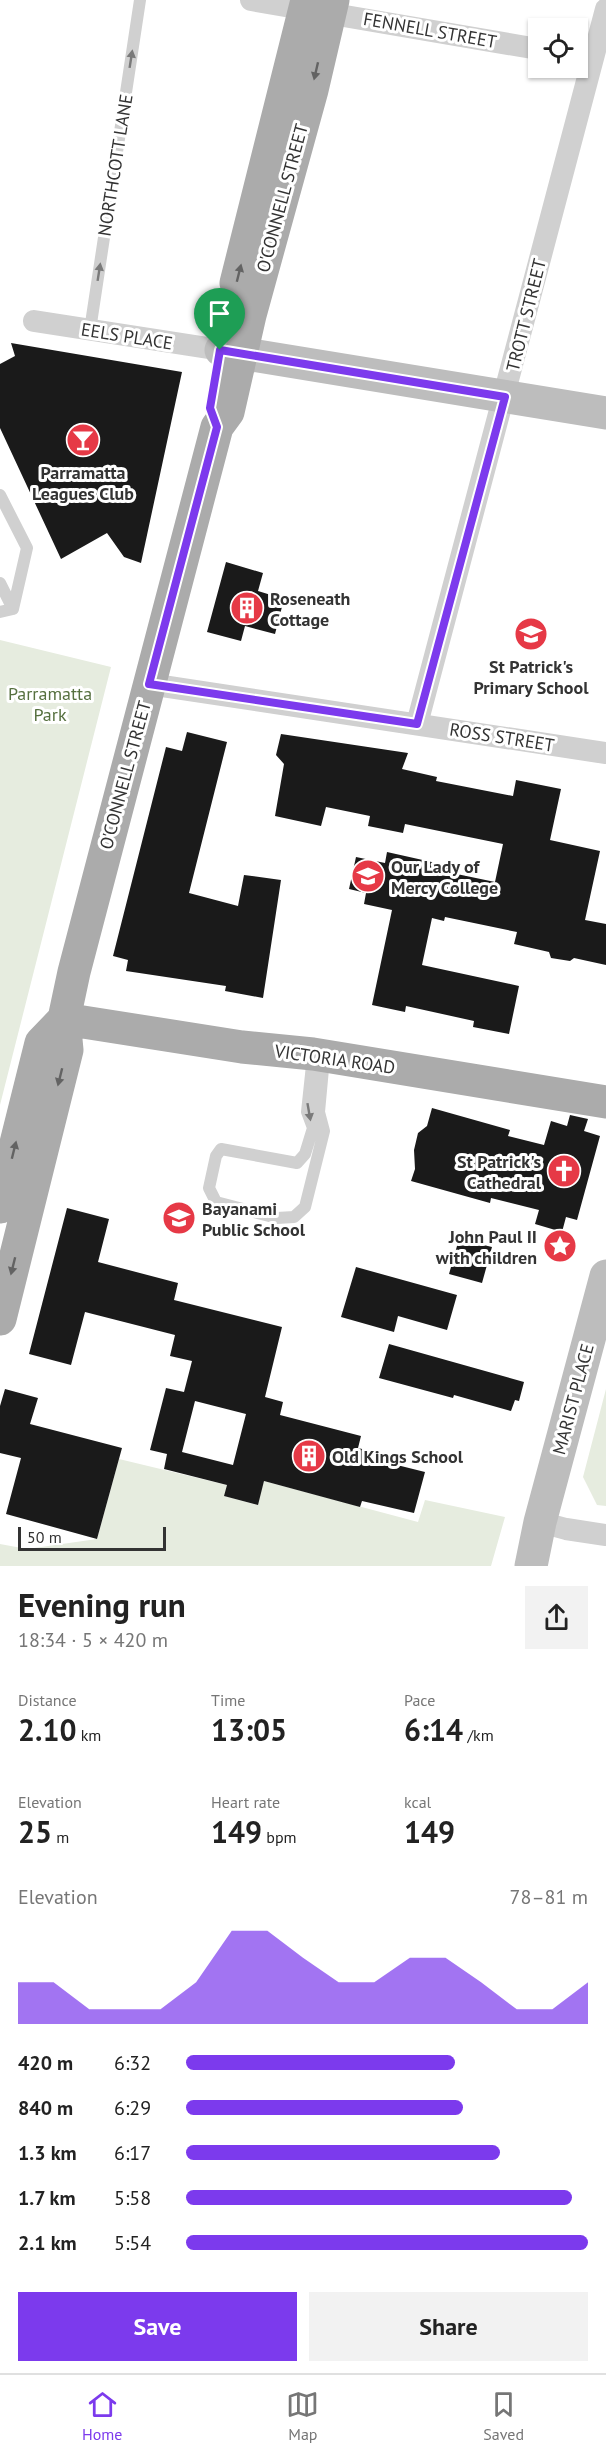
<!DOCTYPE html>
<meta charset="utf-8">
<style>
:root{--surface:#fff;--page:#f2f2f2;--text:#222;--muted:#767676;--line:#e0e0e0;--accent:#7c3aed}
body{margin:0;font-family:"PT Sans",sans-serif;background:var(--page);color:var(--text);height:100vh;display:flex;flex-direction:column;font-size:22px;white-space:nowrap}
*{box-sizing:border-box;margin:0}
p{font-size:20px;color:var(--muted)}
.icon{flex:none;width:33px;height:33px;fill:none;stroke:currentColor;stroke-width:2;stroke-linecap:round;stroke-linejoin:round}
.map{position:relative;height:1566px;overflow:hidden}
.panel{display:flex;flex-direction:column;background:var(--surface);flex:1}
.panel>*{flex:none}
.tools{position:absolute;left:528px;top:18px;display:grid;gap:12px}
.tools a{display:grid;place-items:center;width:60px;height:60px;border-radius:0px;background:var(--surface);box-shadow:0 2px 4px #0004;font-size:30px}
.scale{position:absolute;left:18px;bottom:15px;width:148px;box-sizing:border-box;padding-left:6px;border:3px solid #333;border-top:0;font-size:16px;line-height:21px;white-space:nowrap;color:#333;-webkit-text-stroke:4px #fff;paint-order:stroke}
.pin{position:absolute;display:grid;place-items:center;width:51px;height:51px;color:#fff;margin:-62px -26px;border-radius:50% 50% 50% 0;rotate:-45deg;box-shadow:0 0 6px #0007}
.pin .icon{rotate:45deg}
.round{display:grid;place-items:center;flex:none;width:63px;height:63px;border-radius:0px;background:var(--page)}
.head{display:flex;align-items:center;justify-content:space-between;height:102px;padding:0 18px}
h1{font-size:33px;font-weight:800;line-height:45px}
.figures{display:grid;grid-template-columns:repeat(3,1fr);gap:9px;height:102px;padding:6px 18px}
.figures div{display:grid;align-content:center}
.figures b{font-size:30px;font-weight:800}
.figures small{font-size:16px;font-weight:400}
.figures p{font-size:16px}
.chart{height:168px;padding:12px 18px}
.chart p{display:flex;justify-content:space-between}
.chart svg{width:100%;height:108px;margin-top:6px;fill:var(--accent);opacity:.7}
.button{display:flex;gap:12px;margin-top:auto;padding:12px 18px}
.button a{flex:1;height:69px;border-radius:0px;background:var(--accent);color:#fff;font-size:24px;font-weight:800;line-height:69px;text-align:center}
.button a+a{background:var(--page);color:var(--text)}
ul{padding:0 18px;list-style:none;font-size:20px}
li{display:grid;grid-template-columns:96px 72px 1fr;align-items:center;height:45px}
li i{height:15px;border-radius:8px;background:var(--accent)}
.tab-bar{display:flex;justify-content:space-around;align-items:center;height:84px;border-top:2px solid var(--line);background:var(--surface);font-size:16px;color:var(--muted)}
.tab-bar a{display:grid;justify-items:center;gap:3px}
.tab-bar .active{color:var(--accent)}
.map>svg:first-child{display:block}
.green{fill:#e6ecdf}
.building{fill:#1a1a1a;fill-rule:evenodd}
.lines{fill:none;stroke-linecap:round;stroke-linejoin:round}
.lane{stroke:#d0d0d0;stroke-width:12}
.street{stroke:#d0d0d0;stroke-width:22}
.secondary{stroke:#bdbdbd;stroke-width:33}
.primary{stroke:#ababab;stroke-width:33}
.oneway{fill:#7a7a7a}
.oneway2{fill:#636363}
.route-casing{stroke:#fff;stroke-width:12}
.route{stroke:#7c3aed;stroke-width:8}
.labels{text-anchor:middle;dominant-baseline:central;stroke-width:6;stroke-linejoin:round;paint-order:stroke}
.street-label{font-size:18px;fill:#333;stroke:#fff}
.poi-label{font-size:18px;font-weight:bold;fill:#333;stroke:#fff;text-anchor:start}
.park-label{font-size:18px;fill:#56703f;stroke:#fff}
</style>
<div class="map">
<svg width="606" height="1566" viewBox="0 0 606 1566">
<rect width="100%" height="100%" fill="#fff"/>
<!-- green -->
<path class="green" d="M 0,640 L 111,667 L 0,1105 Z
M 606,1389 L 606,1506 L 597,1505 L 583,1477 Z
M 119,1459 L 227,1485 L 225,1496 L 257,1505 L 264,1481 L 418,1522 L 425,1500 L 505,1517 L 491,1566 L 0,1566 L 0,1544 L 27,1549 L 97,1539 Z"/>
<!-- building -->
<path class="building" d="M 11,343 L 182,372 L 141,563 L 124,557 L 107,533 L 61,559 L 0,428 L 0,364 L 15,356 Z
M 226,562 L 263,573 L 258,591 L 284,599 L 275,634 L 245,626 L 241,641 L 207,632 Z
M 187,732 L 227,742 L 189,893 L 238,906 L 244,875 L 281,880 L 263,998 L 225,991 L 226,986 L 126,971 L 128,960 L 113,956 L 166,747 L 182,751 Z
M 281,734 L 408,753 L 402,769 L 437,777 L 436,781 L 513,796 L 516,780 L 561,789 L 550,840 L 600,851 L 585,920 L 606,924 L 606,965 L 574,958 L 570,961 L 551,958 L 549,952 L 514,944 L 517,932 L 445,917 L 444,921 L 432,918 L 422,965 L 519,986 L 509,1034 L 473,1027 L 474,1021 L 406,1006 L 405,1012 L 372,1005 L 392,910 L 364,904 L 366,893 L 349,889 L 356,857 L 385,863 L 387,852 L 454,867 L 452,873 L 495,882 L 503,844 L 405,824 L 403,833 L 368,826 L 370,816 L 326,807 L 321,826 L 275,816 L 284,764 L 276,755 Z
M 432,1108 L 510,1130 L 508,1136 L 544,1145 L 551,1121 L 567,1126 L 570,1115 L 588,1119 L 584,1131 L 600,1136 L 577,1220 L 566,1217 L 562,1232 L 535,1224 L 539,1210 L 491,1198 L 490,1203 L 411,1181 L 415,1169 L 414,1150 L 418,1133 L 427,1126 Z
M 67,1208 L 109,1219 L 98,1262 L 178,1283 L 174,1300 L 282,1327 L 265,1397 L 283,1402 L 280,1415 L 361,1436 L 358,1448 L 387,1455 L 385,1462 L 425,1472 L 414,1513 L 362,1501 L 360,1507 L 264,1481 L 258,1505 L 224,1496 L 227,1485 L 164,1469 L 167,1454 L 150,1450 L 166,1388 L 184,1392 L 192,1361 L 170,1356 L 175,1335 L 85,1312 L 71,1365 L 29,1354 ZM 195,1401 L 246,1414 L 233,1465 L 182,1452 Z
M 459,1239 L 492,1247 L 482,1283 L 449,1274 Z
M 356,1267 L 457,1295 L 447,1330 L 398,1316 L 394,1332 L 341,1317 Z
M 389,1344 L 524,1382 L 519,1401 L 515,1400 L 511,1411 L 454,1395 L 453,1398 L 379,1378 Z
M 5,1389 L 38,1398 L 30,1424 L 122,1448 L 97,1539 L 6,1514 L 21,1458 L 0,1453 L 0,1406 Z"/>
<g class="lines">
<!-- lane -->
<path class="lane" d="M 90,330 L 140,0
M 0,495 L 27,548 L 13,609
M 0,583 L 13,609
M 0,612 L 13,609
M 313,1056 L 307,1112 L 313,1128 L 305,1154 L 297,1163 L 221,1149 L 216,1156 L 209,1188 L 216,1202 L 277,1218 L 294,1217 L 305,1207 L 324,1131 L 319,1112 L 324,1058"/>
<!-- street -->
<path class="street" d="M 251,0 L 538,49
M 34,321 L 221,350
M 149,684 L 606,753
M 417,724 L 606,9
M 540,1522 L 566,1529 L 606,1535"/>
<!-- secondary -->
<path class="secondary" d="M 221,350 L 606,413
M 531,1566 L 540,1522 L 606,1276"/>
<!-- primary -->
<path class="primary" d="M 236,283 L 307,0
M 64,1019 L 242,1047 L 313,1054 L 606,1102
M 0,1207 L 41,1043 L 64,1019
M 0,1319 L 67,1050 L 64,1019 L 74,972 L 217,427 L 228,412 L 250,315 L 312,90 L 333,0"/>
</g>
<!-- one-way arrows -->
<defs><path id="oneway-solid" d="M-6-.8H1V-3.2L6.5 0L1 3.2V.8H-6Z" transform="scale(1.5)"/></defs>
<g class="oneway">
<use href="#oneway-solid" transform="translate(131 59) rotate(-81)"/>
<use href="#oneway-solid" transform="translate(99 272) rotate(-81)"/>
<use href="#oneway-solid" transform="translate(309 1112) rotate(80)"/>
</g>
<g class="oneway2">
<use href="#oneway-solid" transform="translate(316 71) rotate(103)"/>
<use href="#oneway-solid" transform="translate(239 273) rotate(-76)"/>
<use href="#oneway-solid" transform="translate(60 1077) rotate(104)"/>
<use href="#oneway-solid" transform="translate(14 1150) rotate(-76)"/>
<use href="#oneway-solid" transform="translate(13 1266) rotate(104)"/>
</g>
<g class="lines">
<!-- route casing -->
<g class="route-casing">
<path id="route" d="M 220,350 L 505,397 L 417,724 L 149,684 L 217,427 L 210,408 Z"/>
</g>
<!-- route -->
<use href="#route" class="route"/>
</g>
<!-- icons -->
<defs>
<g id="bar-disc" transform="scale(1.725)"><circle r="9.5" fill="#e63946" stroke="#fff"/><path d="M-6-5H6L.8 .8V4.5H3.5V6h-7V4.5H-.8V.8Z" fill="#fff"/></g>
<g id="building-disc" transform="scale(1.725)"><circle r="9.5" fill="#e63946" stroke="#fff"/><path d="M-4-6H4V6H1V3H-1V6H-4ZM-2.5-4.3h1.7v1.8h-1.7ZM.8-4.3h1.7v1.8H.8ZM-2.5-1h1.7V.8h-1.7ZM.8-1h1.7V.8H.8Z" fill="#fff"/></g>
<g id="school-disc" transform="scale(1.725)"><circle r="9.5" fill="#e63946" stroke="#fff"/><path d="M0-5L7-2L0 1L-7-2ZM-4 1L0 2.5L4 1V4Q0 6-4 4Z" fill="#fff"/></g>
<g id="church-disc" transform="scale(1.725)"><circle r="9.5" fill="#e63946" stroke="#fff"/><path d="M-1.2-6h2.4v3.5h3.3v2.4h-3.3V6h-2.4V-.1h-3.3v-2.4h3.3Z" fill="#fff"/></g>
<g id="sight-disc" transform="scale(1.725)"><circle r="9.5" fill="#e63946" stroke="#fff"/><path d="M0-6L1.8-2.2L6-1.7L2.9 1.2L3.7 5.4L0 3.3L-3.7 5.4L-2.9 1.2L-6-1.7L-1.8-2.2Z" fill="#fff"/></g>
</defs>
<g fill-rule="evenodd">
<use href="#bar-disc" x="83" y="440"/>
<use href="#building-disc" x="247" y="608"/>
<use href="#school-disc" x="531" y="634"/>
<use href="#school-disc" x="368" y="876"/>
<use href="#church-disc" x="564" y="1171"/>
<use href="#school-disc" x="179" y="1218"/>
<use href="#sight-disc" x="560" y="1246"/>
<use href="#building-disc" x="309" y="1456"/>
</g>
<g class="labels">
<!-- street labels -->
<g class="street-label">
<text transform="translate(430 30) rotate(10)">FENNELL STREET</text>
<text transform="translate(115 165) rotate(-81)">NORTHCOTT LANE</text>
<text transform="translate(282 198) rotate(-75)">O'CONNELL STREET</text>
<text transform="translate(526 315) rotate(-76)">TROTT STREET</text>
<text transform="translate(127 336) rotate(9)">EELS PLACE</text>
<text transform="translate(502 737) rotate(9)">ROSS STREET</text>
<text transform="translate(125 775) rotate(-75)">O'CONNELL STREET</text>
<text transform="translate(335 1059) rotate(8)">VICTORIA ROAD</text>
<text transform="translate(573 1399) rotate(-75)">MARIST PLACE</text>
</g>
<!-- poi labels -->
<g class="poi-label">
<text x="83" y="472" text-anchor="middle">Parramatta<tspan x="83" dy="21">Leagues Club</tspan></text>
<text x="270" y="598">Roseneath<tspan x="270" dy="21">Cottage</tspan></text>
<text x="531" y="666" text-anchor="middle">St Patrick's<tspan x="531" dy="21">Primary School</tspan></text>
<text x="391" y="866">Our Lady of<tspan x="391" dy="21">Mercy College</tspan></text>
<text x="541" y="1161" text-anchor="end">St Patrick's<tspan x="541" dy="21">Cathedral</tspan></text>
<text x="202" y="1208">Bayanami<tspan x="202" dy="21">Public School</tspan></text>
<text x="537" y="1236" text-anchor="end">John Paul II<tspan x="537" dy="21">with children</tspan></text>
<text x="332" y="1456">Old Kings School</text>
</g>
<!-- park labels -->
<g class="park-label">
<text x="50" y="693">Parramatta<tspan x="50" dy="21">Park</tspan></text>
</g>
</g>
</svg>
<div class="tools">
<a><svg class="icon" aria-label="locate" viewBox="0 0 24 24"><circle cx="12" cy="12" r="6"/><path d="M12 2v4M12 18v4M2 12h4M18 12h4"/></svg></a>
</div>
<div class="scale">50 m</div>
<div class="pin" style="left:220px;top:350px;background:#1e9e55"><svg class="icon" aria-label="arrive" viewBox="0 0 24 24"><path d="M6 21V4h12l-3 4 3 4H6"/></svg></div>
</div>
<section class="panel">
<div class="head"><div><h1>Evening run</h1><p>18:34 · 5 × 420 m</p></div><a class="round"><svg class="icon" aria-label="share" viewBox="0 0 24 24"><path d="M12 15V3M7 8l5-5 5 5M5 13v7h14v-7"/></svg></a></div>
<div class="figures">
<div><p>Distance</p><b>2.10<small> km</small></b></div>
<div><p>Time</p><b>13:05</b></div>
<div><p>Pace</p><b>6:14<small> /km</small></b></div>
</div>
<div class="figures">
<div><p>Elevation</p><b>25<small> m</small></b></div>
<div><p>Heart rate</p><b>149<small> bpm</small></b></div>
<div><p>kcal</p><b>149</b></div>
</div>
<div class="chart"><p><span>Elevation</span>78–81 m</p>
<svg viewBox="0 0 160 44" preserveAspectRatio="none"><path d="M0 44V27L10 27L20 38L30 38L40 38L50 27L60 6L70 6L80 17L90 27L100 27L110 17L120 17L130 27L140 38L150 38L160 27V44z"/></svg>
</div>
<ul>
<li><b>420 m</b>6:32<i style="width:67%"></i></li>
<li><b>840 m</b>6:29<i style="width:69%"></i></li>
<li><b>1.3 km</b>6:17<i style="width:78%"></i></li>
<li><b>1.7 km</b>5:58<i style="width:96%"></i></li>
<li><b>2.1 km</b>5:54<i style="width:100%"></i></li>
</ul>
<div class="button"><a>Save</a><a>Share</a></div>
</section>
<nav class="tab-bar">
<a class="active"><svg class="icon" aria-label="home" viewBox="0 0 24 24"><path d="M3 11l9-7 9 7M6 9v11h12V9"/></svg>Home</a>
<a><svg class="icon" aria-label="map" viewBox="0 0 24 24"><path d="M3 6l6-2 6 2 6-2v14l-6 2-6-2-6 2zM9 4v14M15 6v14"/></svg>Map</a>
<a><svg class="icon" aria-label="saved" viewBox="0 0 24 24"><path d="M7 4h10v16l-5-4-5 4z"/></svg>Saved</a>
</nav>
